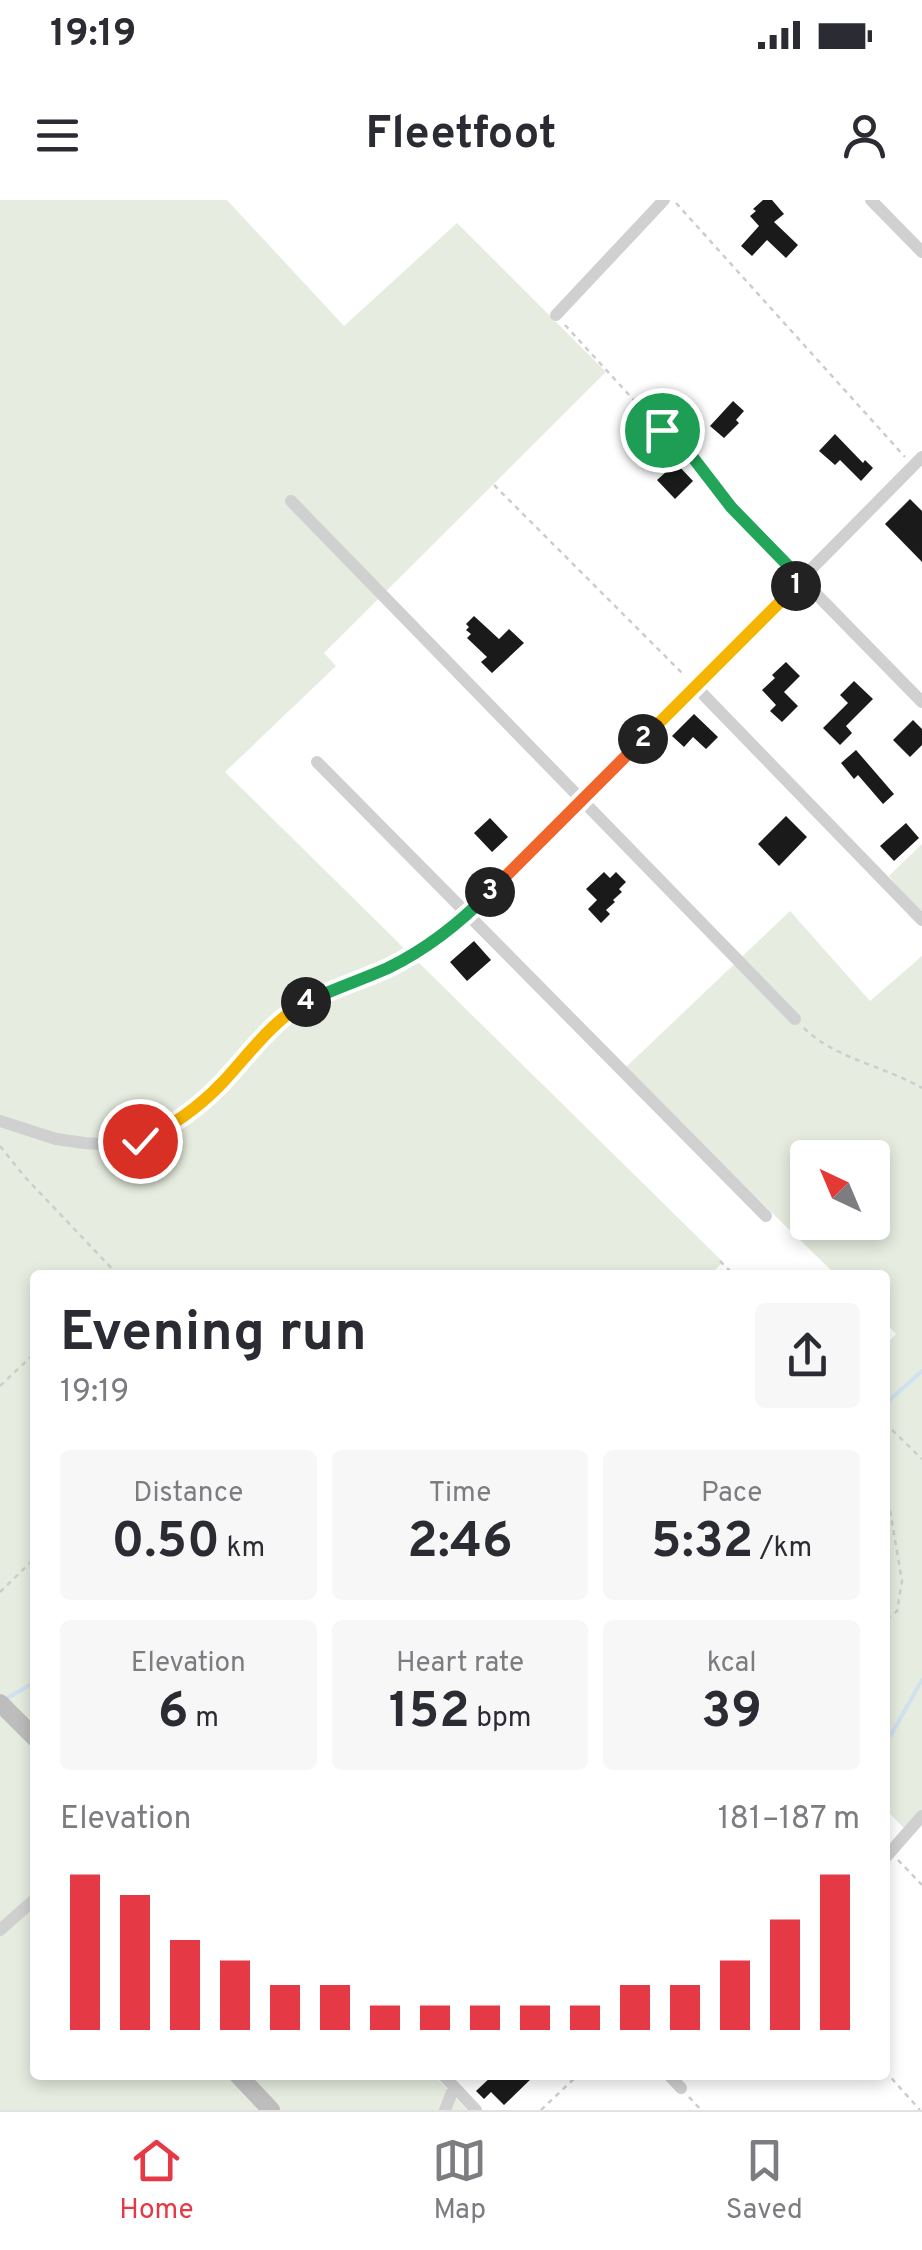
<!DOCTYPE html>
<meta charset="utf-8">
<style>
:root{--surface:#fff;--page:#f7f7f7;--text:#2b2b33;--muted:#7c7c81;--line:#e1e1e2;--accent:#e63946}
body{margin:0;font-family:Overpass,sans-serif;background:var(--page);color:var(--text);height:100vh;display:flex;flex-direction:column;font-size:38px;white-space:nowrap}
*{box-sizing:border-box;margin:0}
p{font-size:32px;color:var(--muted)}
.icon{flex:none;width:55px;height:55px;fill:none;stroke:currentColor;stroke-width:2;stroke-linecap:round;stroke-linejoin:round}
.map{position:relative;flex:1;overflow:hidden}
.side{position:absolute;left:30px;top:1070px;width:860px;height:810px;display:flex;flex-direction:column;background:var(--surface);border-radius:10px;box-shadow:0 5px 15px #0003}
.side>*{flex:none}
.needle{width:65px;rotate:316deg}
.buttons{position:absolute;left:790px;top:940px;display:grid;gap:20px}
.buttons a{display:grid;place-items:center;width:100px;height:100px;border-radius:10px;background:var(--surface);box-shadow:0 5px 15px #0003;font-size:50px}
.pin{position:absolute;display:grid;place-items:center;width:85px;height:85px;color:#fff;margin:-42px;border:5px solid #fff;border-radius:50%;box-shadow:0 2px 10px #0007}
.km{position:absolute;width:50px;height:50px;margin:-25px;border-radius:50%;background:#222;color:#fff;font-size:28px;line-height:50px;text-align:center}
.round{display:grid;place-items:center;flex:none;width:105px;height:105px;border-radius:10px;background:var(--page)}
.head{display:flex;align-items:center;justify-content:space-between;height:170px;padding:0 30px}
h1{font-size:55px;font-weight:700;line-height:75px}
.figures{display:grid;grid-template-columns:repeat(3,1fr);gap:15px;height:170px;padding:10px 30px}
.figures div{display:grid;align-content:center;border-radius:10px;background:var(--page);text-align:center}
.figures b{font-size:50px;font-weight:700}
.figures small{font-size:28px;font-weight:400}
.figures p{font-size:28px}
.chart{height:280px;padding:20px 30px}
.chart p{display:flex;justify-content:space-between}
.chart svg{width:100%;height:180px;margin-top:10px;stroke:var(--accent);stroke-width:6}
.status{display:flex;justify-content:space-between;align-items:center;height:70px;padding:0 50px;background:var(--surface);direction:ltr}
.status svg{height:28px;fill:currentColor}
header{display:flex;justify-content:space-between;align-items:center;height:130px;padding:0 30px;background:var(--surface);font-size:45px;font-weight:700}
.tabs{display:flex;justify-content:space-around;align-items:center;height:140px;border-top:2px solid var(--line);background:var(--surface);font-size:28px;color:var(--muted)}
.tabs a{display:grid;justify-items:center;gap:5px}
.tabs .current{color:var(--accent)}
.map>svg:first-child{display:block}
.green{fill:#e6ecdf;fill-rule:evenodd}
.lines{fill:none;stroke-linecap:round;stroke-linejoin:round}
.stream{stroke:#cfe2ee;stroke-width:4}
.building{fill:#1a1a1a}
.path{stroke:#cdcdcd;stroke-width:2.5;stroke-dasharray:5 5;stroke-linecap:butt}
.street{stroke:#d0d0d0;stroke-width:12}
.secondary{stroke:#bdbdbd;stroke-width:18}
.split-1-casing{stroke:#fff;stroke-width:20}
.split-2-casing{stroke:#fff;stroke-width:20}
.split-3-casing{stroke:#fff;stroke-width:20}
.split-4-casing{stroke:#fff;stroke-width:20}
.split-5-casing{stroke:#fff;stroke-width:20}
.split-1{stroke:#22a559;stroke-width:12}
.split-2{stroke:#f5b400;stroke-width:12}
.split-3{stroke:#f0652b;stroke-width:12}
.split-4{stroke:#22a559;stroke-width:12}
.split-5{stroke:#f5b400;stroke-width:12}
</style>
<div class="status"><b>19:19</b><svg viewBox="0 0 49 12"><path d="M0 12V9h3v3zM5 12V6h3v6zM10 12V3h3v9zM15 12V0h3v12zM26 1h20v11H26zM47 4h2v5h-2z"/></svg></div>
<header><svg class="icon" aria-label="menu" viewBox="0 0 24 24"><path d="M4 6h16M4 12h16M4 18h16"/></svg>Fleetfoot<svg class="icon" aria-label="person" viewBox="0 0 24 24"><circle cx="12" cy="8" r="4"/><path d="M4 21q1-7 8-7t8 7"/></svg></header>
<div class="map">
<svg width="922" height="1910" viewBox="0 0 922 1910">
<rect width="100%" height="100%" fill="#fff"/>
<!-- green -->
<path class="green" d="M 0,0 L 227,0 L 344,126 L 457,23 L 606,172 L 324,453 L 336,466 L 225,572 L 723,1062 L 710,1075 L 35,1075 L 35,1875 L 434,1875 L 467,1910 L 0,1910 Z
M 922,644 L 922,716 L 889,676 Z
M 790,711 L 870,801 L 922,756 L 922,1611 L 905,1629 L 885,1609 L 885,1145 L 896,1134 L 885,1122 L 885,1075 L 836,1075 L 624,869 ZM 808,958 L 872,958 L 872,1022 L 808,1022 Z"/>
<g class="lines">
<!-- stream -->
<path class="stream" d="M 885,1204 L 922,1171
M 4,1500 L 35,1482
M 891,1535 L 922,1480"/>
</g>
<!-- building -->
<path class="building" d="M 763,0 L 772,0 L 784,14 L 774,22 L 798,45 L 786,58 L 767,40 L 752,56 L 741,46 L 759,26 L 750,16 L 756,11 L 753,9 Z
M 733,201 L 744,211 L 736,220 L 739,223 L 724,238 L 710,226 Z
M 835,234 L 863,263 L 865,260 L 873,268 L 861,281 L 840,260 L 835,265 L 819,251 Z
M 676,263 L 693,281 L 675,299 L 657,280 Z
M 910,299 L 922,311 L 922,362 L 885,324 Z
M 474,416 L 499,439 L 509,429 L 524,443 L 492,473 L 481,462 L 487,457 L 467,438 L 471,434 L 466,430 L 469,427 L 466,424 Z
M 786,462 L 800,476 L 784,492 L 798,506 L 782,522 L 770,511 L 776,505 L 762,490 L 775,478 L 772,475 Z
M 854,481 L 873,499 L 846,526 L 852,533 L 840,545 L 823,528 L 848,503 L 840,495 Z
M 694,514 L 718,537 L 706,549 L 693,537 L 684,547 L 672,536 Z
M 913,520 L 922,529 L 922,545 L 910,557 L 893,540 Z
M 856,550 L 894,594 L 883,604 L 858,575 L 854,579 L 841,563 Z
M 786,616 L 807,637 L 779,666 L 758,644 Z
M 490,618 L 508,637 L 492,652 L 474,633 Z
M 906,623 L 919,638 L 894,661 L 880,646 Z
M 604,672 L 610,678 L 616,672 L 626,682 L 619,689 L 622,692 L 613,700 L 615,702 L 606,710 L 610,714 L 601,723 L 588,709 L 597,700 L 586,689 Z
M 474,741 L 491,760 L 467,781 L 450,762 Z
M 493,1875 L 535,1875 L 504,1905 L 491,1892 L 484,1899 L 476,1891 Z"/>
<g class="lines">
<!-- path -->
<path class="path" d="M 676,3 L 905,257
M 565,125 L 664,233
M 494,285 L 684,475
M 804,828 C 835,859 885,866 922,888
M 0,946 L 24,976 L 118,1075
M 720,1061 L 734,1075
M 0,1186 L 35,1153
M 885,1223 L 922,1259
M 885,1281 L 902,1381 L 897,1411 L 885,1420
M 0,1392 L 35,1358
M 898,1660 L 922,1685
M 885,1871 L 920,1910
M 689,1897 L 701,1910
M 541,1910 L 578,1875"/>
<!-- street -->
<path class="street" d="M 871,0 L 922,52
M 556,115 L 664,0
M 672,247 L 691,255 L 731,307 L 922,502
M 291,301 L 795,819
M 695,486 L 922,720
M 317,562 L 766,1016
M 0,921 L 56,939 L 84,943 L 113,945 L 140,941 L 167,929 L 218,887 L 272,828 L 290,811 L 312,800 L 389,767 L 451,729 L 582,601 L 922,257
M 885,1658 L 922,1616
M 0,1730 L 35,1699
M 443,1875 L 476,1910
M 669,1875 L 681,1888
M 445,1910 L 454,1887"/>
<!-- secondary -->
<path class="secondary" d="M 0,1503 L 35,1538
M 238,1875 L 271,1910"/>
</g>
<g class="lines">
<!-- split-1 casing -->
<g class="split-1-casing">
<path id="split-1" d="M 662,230 L 672,247 L 691,255 L 731,307 L 802,380 L 796,386"/>
</g>
<!-- split-2 casing -->
<g class="split-2-casing">
<path id="split-2" d="M 643,539 L 796,386"/>
</g>
<!-- split-3 casing -->
<g class="split-3-casing">
<path id="split-3" d="M 490,692 L 643,539"/>
</g>
<!-- split-4 casing -->
<g class="split-4-casing">
<path id="split-4" d="M 306,802 C 333,789 361,780 388,768 C 427,749 460,723 490,692"/>
</g>
<!-- split-5 casing -->
<g class="split-5-casing">
<path id="split-5" d="M 140,941 C 171,927 199,907 222,883 C 249,854 272,821 306,802"/>
</g>
<!-- split-1 -->
<use href="#split-1" class="split-1"/>
<!-- split-2 -->
<use href="#split-2" class="split-2"/>
<!-- split-3 -->
<use href="#split-3" class="split-3"/>
<!-- split-4 -->
<use href="#split-4" class="split-4"/>
<!-- split-5 -->
<use href="#split-5" class="split-5"/>
</g>
</svg>
<div class="buttons">
<a><svg class="needle" viewBox="-14 -14 28 28"><path d="M0-13l5 13h-10z" fill="#e53935"/><path d="M0 13l5-13h-10z" fill="#7c7c81"/></svg></a>
</div>
<div class="pin" style="left:662px;top:230px;background:#1e9e55"><svg class="icon" aria-label="arrive" viewBox="0 0 24 24"><path d="M6 21V4h12l-3 4 3 4H6"/></svg></div>
<div class="pin" style="left:140px;top:941px;background:#d93025"><svg class="icon" aria-label="check" viewBox="0 0 24 24"><path d="M5 12l5 5 9-10"/></svg></div>
<b class="km" style="left:796px;top:386px">1</b>
<b class="km" style="left:643px;top:539px">2</b>
<b class="km" style="left:490px;top:692px">3</b>
<b class="km" style="left:306px;top:802px">4</b>
<section class="side">
<div class="head"><div><h1>Evening run</h1><p>19:19</p></div><a class="round"><svg class="icon" aria-label="share" viewBox="0 0 24 24"><path d="M12 15V3M7 8l5-5 5 5M5 13v7h14v-7"/></svg></a></div>
<div class="figures">
<div><p>Distance</p><b>0.50<small> km</small></b></div>
<div><p>Time</p><b>2:46</b></div>
<div><p>Pace</p><b>5:32<small> /km</small></b></div>
</div>
<div class="figures">
<div><p>Elevation</p><b>6<small> m</small></b></div>
<div><p>Heart rate</p><b>152<small> bpm</small></b></div>
<div><p>kcal</p><b>39</b></div>
</div>
<div class="chart"><p><span>Elevation</span>181–187 m</p>
<svg viewBox="0 0 160 44" preserveAspectRatio="none"><path d="M5 44V6M15 44V11M25 44V22M35 44V27M45 44V33M55 44V33M65 44V38M75 44V38M85 44V38M95 44V38M105 44V38M115 44V33M125 44V33M135 44V27M145 44V17M155 44V6"/></svg>
</div>
</section>
</div>
<nav class="tabs">
<a class="current"><svg class="icon" aria-label="home" viewBox="0 0 24 24"><path d="M3 11l9-7 9 7M6 9v11h12V9"/></svg>Home</a>
<a><svg class="icon" aria-label="map" viewBox="0 0 24 24"><path d="M3 6l6-2 6 2 6-2v14l-6 2-6-2-6 2zM9 4v14M15 6v14"/></svg>Map</a>
<a><svg class="icon" aria-label="saved" viewBox="0 0 24 24"><path d="M7 4h10v16l-5-4-5 4z"/></svg>Saved</a>
</nav>
